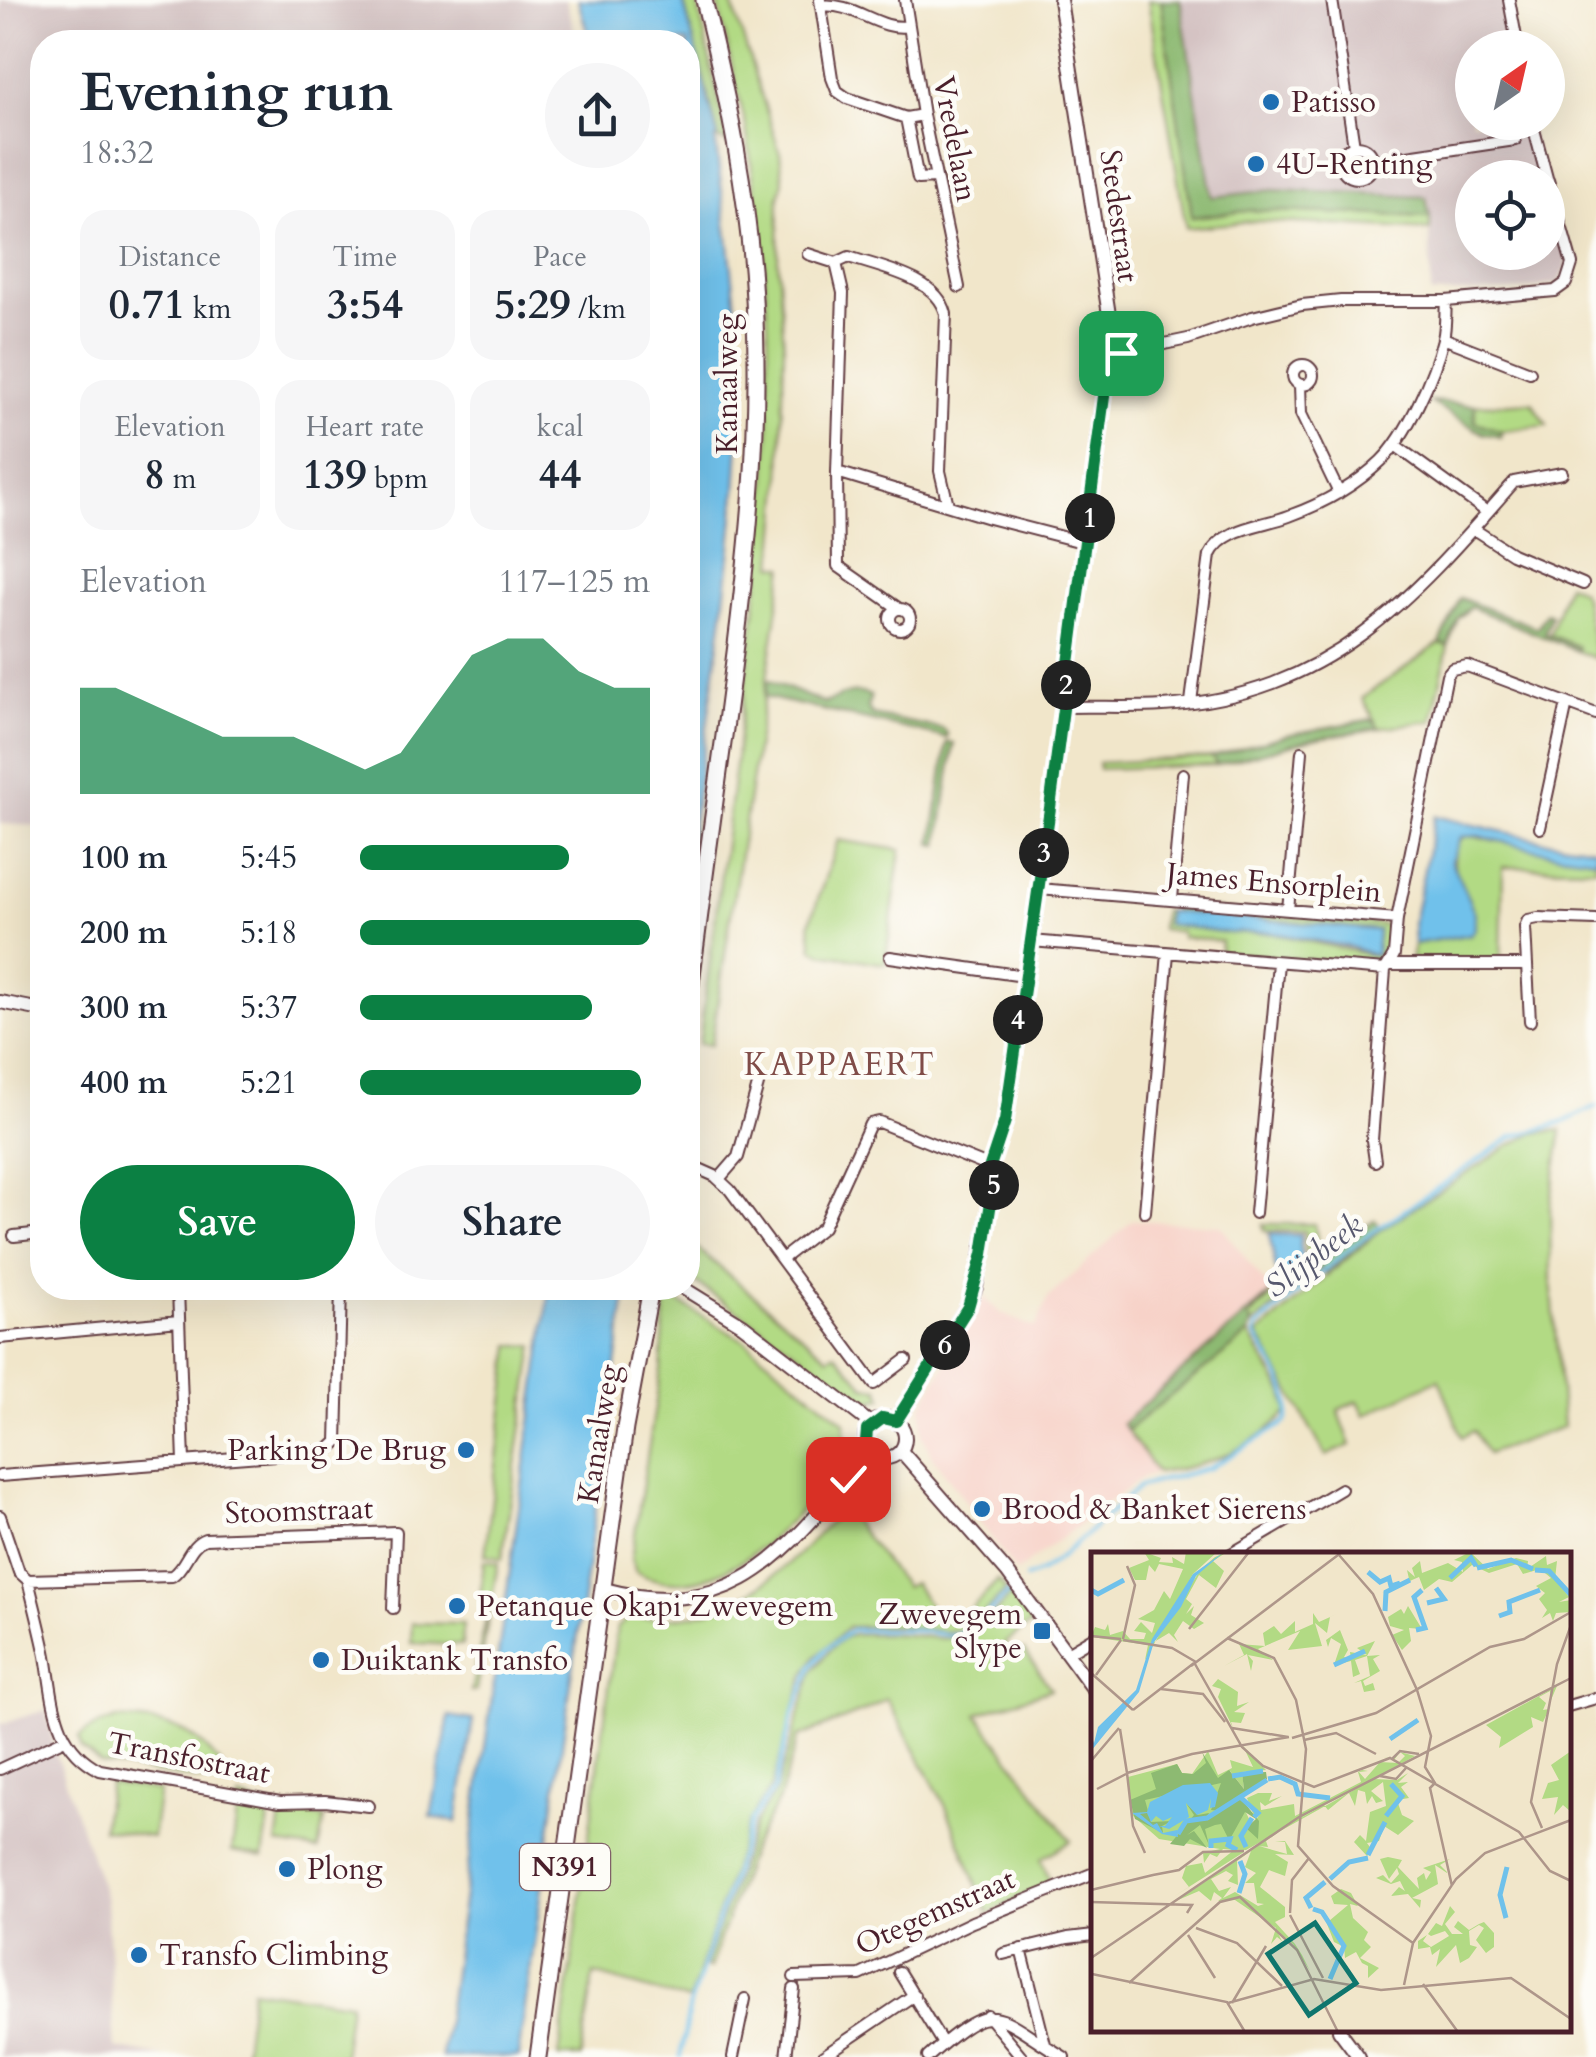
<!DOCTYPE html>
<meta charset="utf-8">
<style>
:root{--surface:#fff;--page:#f6f6f7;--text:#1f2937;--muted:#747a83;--accent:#0b8043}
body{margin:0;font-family:Cardo,serif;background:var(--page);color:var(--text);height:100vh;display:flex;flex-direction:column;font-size:38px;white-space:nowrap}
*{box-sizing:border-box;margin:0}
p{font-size:32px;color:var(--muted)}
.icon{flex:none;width:55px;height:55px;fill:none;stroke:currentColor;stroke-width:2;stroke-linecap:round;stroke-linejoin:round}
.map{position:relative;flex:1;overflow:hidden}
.drawer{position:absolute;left:30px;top:30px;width:670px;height:1270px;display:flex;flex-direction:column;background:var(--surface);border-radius:40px;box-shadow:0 10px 40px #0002}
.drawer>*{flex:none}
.needle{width:65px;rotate:34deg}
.buttons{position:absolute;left:1455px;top:30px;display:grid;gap:20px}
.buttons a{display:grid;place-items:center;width:110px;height:110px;border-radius:50%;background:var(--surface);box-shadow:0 10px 40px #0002;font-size:50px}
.pin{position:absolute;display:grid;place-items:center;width:85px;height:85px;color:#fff;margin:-42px;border-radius:20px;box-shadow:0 5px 15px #0006}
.km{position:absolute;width:50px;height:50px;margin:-25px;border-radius:50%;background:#222;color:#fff;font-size:28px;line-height:50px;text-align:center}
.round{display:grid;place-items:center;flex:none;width:105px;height:105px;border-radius:52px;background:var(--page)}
.headline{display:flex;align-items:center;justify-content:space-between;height:170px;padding:0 50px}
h1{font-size:55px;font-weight:800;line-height:75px}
.figures{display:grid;grid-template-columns:repeat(3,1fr);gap:15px;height:170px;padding:10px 50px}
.figures div{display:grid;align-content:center;border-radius:25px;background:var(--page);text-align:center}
.figures b{font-size:42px;font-weight:800}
.figures small{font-size:28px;font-weight:400}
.figures p{font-size:28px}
.chart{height:280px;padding:20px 50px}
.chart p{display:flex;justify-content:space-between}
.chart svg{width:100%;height:180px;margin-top:10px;fill:var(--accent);opacity:.7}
.button{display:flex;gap:20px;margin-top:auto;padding:20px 50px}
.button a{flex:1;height:115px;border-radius:60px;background:var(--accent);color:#fff;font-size:40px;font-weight:800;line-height:115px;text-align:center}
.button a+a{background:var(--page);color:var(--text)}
ul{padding:0 50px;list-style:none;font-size:32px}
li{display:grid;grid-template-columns:160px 120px 1fr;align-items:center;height:75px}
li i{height:25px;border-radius:12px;background:var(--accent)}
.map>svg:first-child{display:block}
.built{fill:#f7d1c7}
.industrial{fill:#d2bfc0}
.green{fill:#b2da84;stroke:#7e7c58;stroke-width:2.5}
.forest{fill:#8dba72;stroke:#6c6c4e;stroke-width:2.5}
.water{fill:#6fc1eb;stroke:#5c708b;stroke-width:2.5}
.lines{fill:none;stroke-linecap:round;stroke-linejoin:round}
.stream{stroke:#6fc1eb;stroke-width:4}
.minor-casing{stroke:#633d43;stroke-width:14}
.tertiary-casing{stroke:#633d43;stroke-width:16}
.primary-casing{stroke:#633d43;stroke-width:19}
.minor{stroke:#fff;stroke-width:10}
.tertiary{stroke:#fff;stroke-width:12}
.primary{stroke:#fff;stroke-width:15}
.route-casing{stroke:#fff;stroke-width:20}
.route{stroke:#0b8043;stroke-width:12}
.poi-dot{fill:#1f6fb2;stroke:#fdfcf7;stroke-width:4}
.labels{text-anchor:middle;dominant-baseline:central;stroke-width:9;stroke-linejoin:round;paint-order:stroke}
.shield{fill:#fdfcf7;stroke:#806168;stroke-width:2.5}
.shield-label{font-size:28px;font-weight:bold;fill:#4a1f2b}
.poi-label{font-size:30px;fill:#4a1f2b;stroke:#fdfcf7;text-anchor:start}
.street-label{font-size:30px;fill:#4a1f2b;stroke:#fdfcf7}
.neighbourhood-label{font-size:32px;letter-spacing:2.5px;fill:#804c48;stroke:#fdfcf7}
.water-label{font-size:32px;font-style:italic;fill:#57586e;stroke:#fdfcf7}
.inset-river{fill:none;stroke:#6fc1eb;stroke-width:5}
.inset-road{fill:none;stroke:#ae968a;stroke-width:2.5}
.view{fill:#0f766e;fill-opacity:0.15;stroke:#0f766e;stroke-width:5}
.inset-edge{fill:none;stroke:#4a1f2b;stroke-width:5}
</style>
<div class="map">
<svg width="1596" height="2057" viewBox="0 0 1596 2057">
<rect width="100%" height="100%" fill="#fdfcf7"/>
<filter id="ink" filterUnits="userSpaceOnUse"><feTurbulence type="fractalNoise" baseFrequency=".01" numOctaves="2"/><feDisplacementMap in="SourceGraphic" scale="20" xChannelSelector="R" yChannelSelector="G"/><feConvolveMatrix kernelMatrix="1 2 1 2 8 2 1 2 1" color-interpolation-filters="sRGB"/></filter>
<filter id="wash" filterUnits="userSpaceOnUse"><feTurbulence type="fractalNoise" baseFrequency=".0048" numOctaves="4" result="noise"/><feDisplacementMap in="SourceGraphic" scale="40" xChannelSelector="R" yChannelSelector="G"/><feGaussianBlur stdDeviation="2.25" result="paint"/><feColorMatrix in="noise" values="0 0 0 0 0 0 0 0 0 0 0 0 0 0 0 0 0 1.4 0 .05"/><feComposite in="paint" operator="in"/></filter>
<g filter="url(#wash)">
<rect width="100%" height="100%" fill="#f1e6ca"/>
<!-- built -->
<path class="built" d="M 1132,1220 L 1220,1225 L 1272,1292 L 1123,1423 L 1157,1473 L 1144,1476 L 1016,1572 L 932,1455 L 922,1434 L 922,1406 L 984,1297 L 1000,1313 L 1035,1328 L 1048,1298 Z"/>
<!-- industrial -->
<path class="industrial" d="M 0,0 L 565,0 L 578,42 L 42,42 L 42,826 L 0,824 Z
M 1180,0 L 1505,0 L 1514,47 L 1472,48 L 1472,122 L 1528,123 L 1543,177 L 1472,178 L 1472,252 L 1548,252 L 1548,192 L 1567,258 L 1566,270 L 1558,283 L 1519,291 L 1431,294 L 1429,201 L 1426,197 L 1273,190 L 1211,197 Z
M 46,1710 L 56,1755 L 106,1900 L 115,2048 L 165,2057 L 0,2057 L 0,1724 Z"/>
<!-- green -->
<path class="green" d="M 683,0 L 697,0 L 728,143 L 715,138 L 718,136 Z
M 717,0 L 731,0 L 780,153 L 783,181 L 779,197 L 778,262 L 784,347 L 781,483 L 774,565 L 784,567 L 711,1045 L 699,1044 L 761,564 L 769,436 L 768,327 L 763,246 L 746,128 Z
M 1148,0 L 1161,0 L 1192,217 L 1254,210 L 1430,217 L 1430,230 L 1256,221 L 1186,228 Z
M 1532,402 L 1547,425 L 1501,431 L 1475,422 L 1475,405 Z
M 1567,584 L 1580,590 L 1584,597 L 1596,659 L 1577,651 L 1577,646 L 1549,635 Z
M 1440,643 L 1448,646 L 1432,721 L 1379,728 L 1362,698 Z
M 1212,757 L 1217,765 L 1099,769 L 1098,763 Z
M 1466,835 L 1596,859 L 1596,868 L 1503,867 L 1501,960 L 1411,959 L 1414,944 L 1471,934 C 1465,907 1439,852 1466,835 Z
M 838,840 L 901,850 L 885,964 L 821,953 L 813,949 L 810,923 Z
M 1173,906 L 1381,924 L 1388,926 C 1393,937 1388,957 1379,965 L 1220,953 L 1221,941 L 1181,937 L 1181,932 L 1161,929 L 1163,911 L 1167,911 L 1166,924 L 1229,933 L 1267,932 L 1375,956 L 1378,930 L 1173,911 Z
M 1562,1130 L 1550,1206 L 1551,1279 L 1563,1427 L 1487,1454 L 1474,1431 L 1462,1437 L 1439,1379 L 1365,1415 L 1358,1401 L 1338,1410 L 1351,1445 L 1326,1456 L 1258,1334 L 1382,1229 L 1510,1145 L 1535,1133 Z
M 1263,1224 L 1315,1224 L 1320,1260 L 1317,1263 L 1321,1269 L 1252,1325 L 1248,1318 L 1277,1292 L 1275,1285 L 1307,1263 L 1304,1231 L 1264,1231 Z
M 688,1241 L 828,1357 L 835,1353 L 866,1387 L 879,1388 L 883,1398 L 869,1401 L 689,1278 L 698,1258 L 688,1249 Z
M 666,1295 L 746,1342 L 845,1422 L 845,1458 C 800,1514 718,1615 636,1572 L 631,1559 L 661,1369 Z
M 1249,1334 L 1284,1393 L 1288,1412 C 1248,1451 1211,1465 1157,1473 L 1127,1430 Z
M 511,1345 L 534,1346 L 502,1559 L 485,1555 Z
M 843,1508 L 905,1587 L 914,1583 L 940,1622 L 963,1617 L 998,1580 L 1006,1590 L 972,1625 L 962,1629 L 947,1632 L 895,1626 L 848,1627 L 815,1658 L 804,1676 L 772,1786 L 749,1820 L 689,2001 L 594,1974 L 581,2057 L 559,2057 L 617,1627 L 629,1617 C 730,1628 780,1576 843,1508 Z
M 484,1561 L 498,1563 L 476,1691 L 471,1691 L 490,1599 L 480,1598 Z
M 1011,1594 L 1033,1622 L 1005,1643 L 1009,1652 L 1024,1650 L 1051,1689 L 977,1714 L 1071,1841 L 1041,1859 L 1051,1884 L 988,1913 L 946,1807 L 887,1699 L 862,1712 L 798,1737 L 779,1799 L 752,1847 L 710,1968 L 705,1967 L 755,1822 L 776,1791 L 812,1672 C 821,1661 836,1639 850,1635 C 857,1633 867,1634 874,1634 C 946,1631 957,1661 1011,1594 Z
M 412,1623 L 463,1624 L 462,1645 L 411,1643 Z
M 117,1719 C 184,1723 197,1731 236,1786 L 101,1764 L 81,1748 L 79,1737 L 94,1727 Z
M 109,1783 L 159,1791 L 152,1837 L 102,1829 Z
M 239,1798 L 265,1805 L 270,1812 L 263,1857 L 232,1851 Z
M 292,1811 L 324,1818 L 318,1850 L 277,1844 L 281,1817 Z
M 252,1989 L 350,2003 L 343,2057 L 243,2057 Z"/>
<!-- forest -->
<path class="forest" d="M 1161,0 L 1180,0 L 1212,197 L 1273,190 L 1426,197 L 1430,217 L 1254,210 L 1192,217 Z
M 1429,401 L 1475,405 L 1475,422 L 1501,431 L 1501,437 L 1482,433 Z
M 1460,598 L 1537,628 L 1546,613 L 1551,615 L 1544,633 L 1578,647 L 1577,651 L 1471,607 L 1458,618 L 1448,646 L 1440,643 Z
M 767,680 L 824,703 C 843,697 851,687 871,696 L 868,707 L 872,715 L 943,729 L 947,733 L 947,738 L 765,697 Z
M 1373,719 L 1379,728 L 1312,739 L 1217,765 L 1212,757 L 1286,735 Z
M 947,742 L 954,743 L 939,845 L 932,844 Z
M 1375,1220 L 1382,1229 L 1325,1274 L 1317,1263 Z
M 1272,1292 L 1248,1318 L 1252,1325 L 1249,1334 L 1127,1430 L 1122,1424 Z"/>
<!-- water -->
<path class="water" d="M 578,0 L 683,0 L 718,137 L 715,139 C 725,221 740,305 740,388 C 740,545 709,701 688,856 L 688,42 L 590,42 Z
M 1435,816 L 1545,841 L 1596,848 L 1596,859 L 1550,853 L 1478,836 L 1461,837 L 1451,861 L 1475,913 L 1475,929 L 1471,934 L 1414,944 L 1413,923 Z
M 1167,911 L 1378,930 L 1376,956 L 1350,947 L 1267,932 L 1229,933 L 1166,924 Z
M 1269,1234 L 1300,1235 L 1302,1262 L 1282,1276 L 1276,1270 Z
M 550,1288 L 627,1288 L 518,2057 L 441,2057 Z
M 449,1716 L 473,1720 L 457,1822 L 431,1817 Z"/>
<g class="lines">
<!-- stream -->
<path class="stream" d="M 1026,1578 L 1041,1572 L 1062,1556 L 1140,1486 L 1210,1468 L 1286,1422 C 1298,1394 1268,1359 1255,1334 L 1257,1327 L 1356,1244 L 1512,1137 L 1562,1123 L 1596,1106
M 680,2057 L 690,2005 L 751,1820 L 774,1789 L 792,1717 L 812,1666 L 826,1649 L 851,1630 L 911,1630 L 956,1636 L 974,1627 L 1008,1593"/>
</g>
</g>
<g filter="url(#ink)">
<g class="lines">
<!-- minor casing -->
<g class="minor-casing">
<path id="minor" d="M 820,0 L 832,78 L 837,91 L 847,98 L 906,118 L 923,115
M 905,0 L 923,115 L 959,287
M 1332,0 L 1354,146
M 1509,0 L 1518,48
M 821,6 C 853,1 879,32 909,26
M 906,118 L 918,179 L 936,178
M 1532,122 L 1547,178
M1341 162a16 16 0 1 1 32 0a16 16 0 1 1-32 0Z
M 1374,161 L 1515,140
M 808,254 L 836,263 L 849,257 C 880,268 937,277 946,314 L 940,471 L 948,505
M 836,263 L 843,293 L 837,472 L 838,566 L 898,608
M 1443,338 L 1530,372
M 1121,353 L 1188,339 L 1252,317 L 1302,305 L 1341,301 L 1446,301 L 1555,291 L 1566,283 L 1572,264 L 1548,180
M1293 375a10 10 0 1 1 20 0a10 10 0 1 1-20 0Z
M 1300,385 L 1301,414 L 1339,493
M 1395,445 L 1487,512
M 837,472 L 989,518 L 1086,543
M 1475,530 L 1512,554 L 1583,584
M890 619a10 10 0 1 1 20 0a10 10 0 1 1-20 0Z
M 1191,702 L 1210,555 C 1223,527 1263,526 1289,516 C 1322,504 1355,486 1381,461 C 1407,436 1434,375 1443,339 C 1446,327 1445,313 1446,301
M 1063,707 C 1096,706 1129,708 1163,706 C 1330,695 1412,599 1514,482 L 1562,473
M 1540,828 L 1567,703
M 1039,889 L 1397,919
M 1172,899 L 1183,774
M 1288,910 L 1302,752
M 1031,941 L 1385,970 L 1394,955 L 1397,919 L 1447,675 L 1452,669 L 1467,666 L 1596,714
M 890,957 L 1024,976
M 1390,965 L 1527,965 L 1525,927 L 1528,920 L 1538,918 L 1596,920
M 1527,965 L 1530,1021
M 1375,1161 L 1372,1140 L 1385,970
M 688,1164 L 715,1176 L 730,1190 L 874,1384 L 906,1360
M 719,1179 L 738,1157 L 758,1085
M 1145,1212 L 1168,953
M 1255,1213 L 1278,963
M 14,1236 L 42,1233
M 782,1259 L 823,1227 L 870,1124 L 879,1122 L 990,1167
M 178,1288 L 184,1462
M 0,1338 L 179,1321
M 0,1476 L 327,1451 L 337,1442 L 341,1288
M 0,1516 L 19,1572 L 28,1580 C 34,1605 41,1631 46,1656 C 54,1702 53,1746 100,1770 L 280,1802 L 325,1801 L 369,1806
M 1231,1554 L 1341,1489
M 28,1580 L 172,1576 C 187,1566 188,1545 205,1539 L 396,1532 L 393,1608
M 1067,1653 L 1094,1637
M 1568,1706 L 1596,1698
M 0,1769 L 65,1739
M 1021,1949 L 1045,2044
M 1003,1954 L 1068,1938 L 1094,1935
M 899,1972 L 943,2044
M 794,1977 L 860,1975 L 972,1922 L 1094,1873
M 988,2016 L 1022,2057
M 733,2057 L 745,1999
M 786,2057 L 794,1989
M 822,2057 L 914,1995
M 928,2057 C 998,1995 993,2015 1064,2057"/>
</g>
<!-- tertiary casing -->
<g class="tertiary-casing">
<path id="tertiary" d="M 0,1002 L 42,1010
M 683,1288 L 743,1325 L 871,1424
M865 1438a20 20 0 1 1 40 0a20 20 0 1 1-40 0Z
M 896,1421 L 967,1307 L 976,1287 L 995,1177 L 990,1167 L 1005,1121 L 1050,808 L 1105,389 L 1121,353 L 1113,340 L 1107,302 L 1060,0
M 901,1451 L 1007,1572 L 1094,1690
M 604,1589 C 743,1626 789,1543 872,1453
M 1339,2030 L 1359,2057"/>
</g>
<!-- primary casing -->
<g class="primary-casing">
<path id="primary" d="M 688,1008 C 700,908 714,808 728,707 C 746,571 762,437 754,299 C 749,198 728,98 704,0
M 538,2057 L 625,1428 L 651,1288"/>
</g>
<!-- minor -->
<use href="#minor" class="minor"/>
<!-- tertiary -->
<use href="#tertiary" class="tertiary"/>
<!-- primary -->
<use href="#primary" class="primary"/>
</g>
</g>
<g class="lines" filter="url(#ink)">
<!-- route casing -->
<g class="route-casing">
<path id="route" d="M 848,1479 L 872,1453 L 866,1442 L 867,1430 L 883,1418 L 896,1421 L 968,1307 L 983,1254 L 995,1176 L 990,1166 L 1005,1121 L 1050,808 L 1105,389 L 1121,353"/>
</g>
<!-- route -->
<use href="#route" class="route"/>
</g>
<!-- markers -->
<g class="poi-dot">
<circle cx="1271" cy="102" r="10"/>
<circle cx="1256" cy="164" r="10"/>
<circle cx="466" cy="1450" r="10"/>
<circle cx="982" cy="1509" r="10"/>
<circle cx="457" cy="1606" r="10"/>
<rect x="1032" y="1621" width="20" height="20" rx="5"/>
<circle cx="321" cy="1660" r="10"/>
<circle cx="287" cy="1869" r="10"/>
<circle cx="139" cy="1955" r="10"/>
</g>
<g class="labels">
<!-- shield labels -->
<rect class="shield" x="520" y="1844" width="90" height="46" rx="8"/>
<g class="shield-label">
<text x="565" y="1867">N391</text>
</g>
<!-- poi labels -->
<g class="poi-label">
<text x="1291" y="102">Patisso</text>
<text x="1276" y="164">4U-Renting</text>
<text x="446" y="1450" text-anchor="end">Parking De Brug</text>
<text x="1002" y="1509">Brood &amp; Banket Sierens</text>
<text x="477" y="1606">Petanque Okapi Zwevegem</text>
<text x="1022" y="1614" text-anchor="end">Zwevegem<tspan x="1022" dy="34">Slype</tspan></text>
<text x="341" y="1660">Duiktank Transfo</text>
<text x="307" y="1869">Plong</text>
<text x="159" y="1955">Transfo Climbing</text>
</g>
<!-- street labels -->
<g class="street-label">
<text transform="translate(955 139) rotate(79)">Vredelaan</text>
<text transform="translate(1119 216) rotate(82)">Stedestraat</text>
<text transform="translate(727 384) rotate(-90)">Kanaalweg</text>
<text transform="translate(1274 883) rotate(5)">James Ensorplein</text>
<text transform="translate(599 1434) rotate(-81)">Kanaalweg</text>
<text transform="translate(299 1511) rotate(-2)">Stoomstraat</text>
<text transform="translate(189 1758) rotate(11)">Transfostraat</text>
<text transform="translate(935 1912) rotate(-24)">Otegemstraat</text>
</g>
<!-- neighbourhood labels -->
<g class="neighbourhood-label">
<text x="840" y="1065">KAPPAERT</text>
</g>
<!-- water labels -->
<g class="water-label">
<text transform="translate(1314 1256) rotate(-38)">Slijpbeek</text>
</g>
</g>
<!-- overview -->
<g transform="translate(1091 1552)">
<rect width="480" height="480" fill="#f1e6ca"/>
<path d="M 53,0 L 70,6 L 68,10 L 82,11 L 81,5 L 93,12 L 95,0 L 126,0 L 102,22 L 54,108 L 57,93 L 0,85 L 4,75 L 14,78 L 17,72 L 19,83 L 32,79 L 39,87 L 53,87 L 55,81 L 43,79 L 50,70 L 61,81 L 64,71 L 47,67 L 63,58 L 73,39 L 79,47 L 92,17 L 68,12 L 64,20 L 58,13 L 55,28 L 44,28 L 38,16 L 58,8 ZM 136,0 L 122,9 L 133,19 L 125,36 L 108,23 L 95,47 L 101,52 L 95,62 L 103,54 L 100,63 L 113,71 L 103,77 L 92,69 L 83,83 L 87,90 L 78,81 L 63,90 L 110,17 L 124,5 ZM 379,0 L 397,17 L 425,6 L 437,9 L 436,17 L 455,4 L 456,13 L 466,9 L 464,27 L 478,45 L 468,50 L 480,48 L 480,60 L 465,61 L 462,69 L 459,61 L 451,66 L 456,58 L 448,47 L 454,41 L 445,34 L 460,26 L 449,17 L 432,22 L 426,12 L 398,21 L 381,13 L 361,30 L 348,27 L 333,38 L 328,25 L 291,41 L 318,27 L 316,18 L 324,25 L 321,16 L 329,9 L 331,21 L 357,11 L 372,20 L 371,10 L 363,8 ZM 317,54 L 331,77 L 318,76 L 320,89 L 311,98 L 301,83 L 313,78 L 299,74 L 297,65 L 310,57 L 313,62 ZM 222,61 L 228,70 L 248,61 L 239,65 L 236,81 L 224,71 L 231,94 L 197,98 L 209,79 L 167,97 L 182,108 L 157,103 L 162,109 L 160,119 L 156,102 L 133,114 L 153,103 L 148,92 L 174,94 L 172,81 L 183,74 L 190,82 L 204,69 L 204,80 L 222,72 ZM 249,78 L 257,98 L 253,105 L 260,108 L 259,100 L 276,103 L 266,96 L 284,89 L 276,104 L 289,103 L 282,107 L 289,119 L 272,129 L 274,134 L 282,131 L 284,138 L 273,140 L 270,129 L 263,131 L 279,124 L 276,104 L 264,108 L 269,122 L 262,125 L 260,109 L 243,113 L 250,92 L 240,86 L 237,95 L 235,88 ZM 127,127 L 147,140 L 146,154 L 158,150 L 143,160 L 154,161 L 150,171 L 140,170 L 142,176 L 127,145 L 130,137 L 121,134 ZM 466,134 L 460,148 L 459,139 L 448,145 L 455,151 L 452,158 L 458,157 L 452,170 L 440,165 L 442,175 L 408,196 L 410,185 L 395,173 ZM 152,194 L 175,218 L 151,220 L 153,237 L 139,219 L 136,221 L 161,273 L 169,262 L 163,264 L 156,246 L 167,241 L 181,241 L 178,249 L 191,244 L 174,254 L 169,250 L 170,258 L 203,252 L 204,264 L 270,230 L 267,220 L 271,218 L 277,219 L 268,220 L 274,227 L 289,210 L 307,211 L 314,204 L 309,200 L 303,208 L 293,205 L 302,207 L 309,200 L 324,204 L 155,298 L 145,298 L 153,300 L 82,345 L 98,335 L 91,326 L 95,314 L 111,311 L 114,321 L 143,298 L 132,297 L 126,305 L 119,302 L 113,311 L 112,301 L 129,297 L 68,287 L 41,263 L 37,225 L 86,212 L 91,221 L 101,222 L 117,199 L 127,223 L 141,216 L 139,208 L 162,215 ZM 480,199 L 480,260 L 472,253 L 463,263 L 467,245 L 451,247 L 457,231 L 468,228 L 460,213 ZM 317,221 L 307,231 L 317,230 L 310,235 L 318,246 L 306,248 L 311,263 L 323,269 L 307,283 L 293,274 L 288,289 L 276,291 L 281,298 L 276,304 L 263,290 L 269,283 L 275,289 L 279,260 L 295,254 L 292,230 L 280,239 L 292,249 L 285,251 L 281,244 L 276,252 L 274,240 L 267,238 L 264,254 L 258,241 L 237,258 L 233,253 L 208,267 L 231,253 L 283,227 L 306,228 ZM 206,267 L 175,289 L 177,295 L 168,294 L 196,302 L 194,290 L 184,289 L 194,289 L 203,303 L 184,302 L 197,310 L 194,324 L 178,318 L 169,335 L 194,355 L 194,365 L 184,370 L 204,392 L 211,403 L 219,419 L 202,392 L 186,379 L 191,389 L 186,385 L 180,392 L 185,376 L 144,348 L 127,349 L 131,346 L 123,340 L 120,349 L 108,339 L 87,348 ZM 160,299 L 154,315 L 165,321 L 154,331 L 163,331 L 166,351 L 173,352 L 167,354 L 144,340 L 132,346 L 140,335 L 128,339 L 120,327 L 135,319 L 142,323 L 137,329 L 147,333 L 146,309 ZM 297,305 L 311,308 L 307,315 L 328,337 L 326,326 L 333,321 L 335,328 L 340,320 L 332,316 L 359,307 L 349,313 L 356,320 L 356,321 L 344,313 L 347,332 L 321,346 L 330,348 L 329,356 L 317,342 L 300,344 L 308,335 L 314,339 L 309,329 L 300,332 L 285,326 L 292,323 L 300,331 L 308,322 L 306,316 L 298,327 L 289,307 ZM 250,337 L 260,341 L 267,354 L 259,352 L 262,366 L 277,380 L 273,388 L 280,395 L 269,406 L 288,416 L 277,426 L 277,414 L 271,411 L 265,400 L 254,406 L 253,395 L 243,390 L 231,359 L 238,369 L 257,353 L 243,352 L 240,344 ZM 359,354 L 364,360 L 354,372 L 361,382 L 372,382 L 363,375 L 367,369 L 378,378 L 388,372 L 393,370 L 403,381 L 403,395 L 395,401 L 385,388 L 393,376 L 388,373 L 378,379 L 379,393 L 386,395 L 378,406 L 369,411 L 365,393 L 345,415 L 349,397 L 341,403 L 339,395 L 327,397 L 327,389 L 336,383 L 332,389 L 340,395 L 358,384 L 354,379 L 340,384 L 337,382 L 345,371 L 351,374 Z" fill="#b2da84" fill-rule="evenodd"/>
<path d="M 111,200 L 127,226 L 138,218 L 153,237 L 151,221 L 175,220 L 176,227 L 148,244 L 168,269 L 167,287 L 155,276 L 165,267 L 154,260 L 139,287 L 120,289 L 137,286 L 130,272 L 124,273 L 114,277 L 118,293 L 109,273 L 96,283 L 103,279 L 116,296 L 99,287 L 93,294 L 79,292 L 103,263 L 95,251 L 107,263 L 118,261 L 115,267 L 128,259 L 120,258 L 130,231 L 54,248 L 60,270 L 81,269 L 71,274 L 72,281 L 44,267 L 39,248 L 65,237 L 60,221 L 86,212 L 91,221 L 102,222 L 115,211 Z" fill="#8dba72"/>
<path d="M 133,0 L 105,24 L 90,55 L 63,90 L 48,140 L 0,199 L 0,183 L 3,191 L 7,175 L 45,138 L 61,87 L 102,22 ZM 119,231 L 127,241 L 124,255 L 119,256 L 120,246 L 117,258 L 106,263 L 95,251 L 98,265 L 78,277 L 68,274 L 74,274 L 81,265 L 72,269 L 65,264 L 60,270 L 56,261 L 49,262 L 62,273 L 66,271 L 72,281 L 86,278 L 87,285 L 71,282 L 41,261 L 56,260 L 59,250 L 92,233 Z" fill="#6fc1eb"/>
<path class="inset-river" d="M 386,16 L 420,8 L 442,17M 444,18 L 458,19 L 480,43M 277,20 L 289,30 L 298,26 L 300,34 L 309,31M 359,26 L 380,6 L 385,14M 0,38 L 7,42 L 33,28M 336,51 L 353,47 L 345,36M 294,59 L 295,40 L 319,28M 408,64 L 419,60 L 418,50 L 449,38M 325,78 L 334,76 L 323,45 L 331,38M 243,113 L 274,99M 299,187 L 327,168M 141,224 L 172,219M 177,227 L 189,225 L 204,232 L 207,242 L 239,246M 148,244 L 167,261 L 163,265M 295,264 L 311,244 L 300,232M 87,282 L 95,269 L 116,266 L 176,228M 155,295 L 150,284 L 161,266M 120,296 L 120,289 L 139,287 L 137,293 L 146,298M 277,303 L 294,270M 239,327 L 258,310 L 277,306M 148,341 L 154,322 L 149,309M 220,356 L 215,346 L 234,330M 222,357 L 231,360 L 253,394 L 239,427M 415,366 L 409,343 L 416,315"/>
<path class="inset-road" d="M 248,3 L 282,42 L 326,138 L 340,184 L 334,215 L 344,231 L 339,236 L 361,334M 98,77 L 158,0M 0,84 L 30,87M 136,86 L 183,106 L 205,148 L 215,197 L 207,294 L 242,334 L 322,391 L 313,433M 32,87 L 44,33 L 36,14M 32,88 L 81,96 L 105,110M 104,112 L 151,195 L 172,214 L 223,235 L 299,206 L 428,280 L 459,319 L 480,329M 100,114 L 251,0M 0,121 L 42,158M 5,123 L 30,88M 70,137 L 112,142 L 134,170M 42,158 L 103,111M 141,176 L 197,185M 29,177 L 36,221M 201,186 L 285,161 L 399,95 L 433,87 L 480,60M 213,188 L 245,181 L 285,202M 301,207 L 309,199 L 328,202M 0,209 L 28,176M 36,221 L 101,202 L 198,185M 36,221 L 42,274 L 54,301M 289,224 L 305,227 L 315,216M 6,237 L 35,222M 451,276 L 440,250 L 466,112 L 480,73M 62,323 L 88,318 L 112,300 L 153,299M 0,338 L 62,323M 0,350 L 101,353 L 96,361M 199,361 L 201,328 L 218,306M 199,363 L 232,426M 105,376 L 146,391 L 191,434M 97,383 L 124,426M 322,391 L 365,327 L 394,301 L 480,268M 0,406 L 208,265 L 480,126M 1,422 L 136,450 L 154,480M 38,431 L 129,350 L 149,345 L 206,398 L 247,480M 332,432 L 367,480M 137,451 L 223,427 L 290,438 L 420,426 L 480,467M 141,451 L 175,394"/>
<path class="view" d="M 224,371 L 265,431 L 218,463 L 177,402 Z"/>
<rect width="480" height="480" class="inset-edge"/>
</g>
</svg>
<div class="buttons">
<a><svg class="needle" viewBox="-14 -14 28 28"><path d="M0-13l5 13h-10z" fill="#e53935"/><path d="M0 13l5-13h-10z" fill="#747a83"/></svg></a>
<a><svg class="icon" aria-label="locate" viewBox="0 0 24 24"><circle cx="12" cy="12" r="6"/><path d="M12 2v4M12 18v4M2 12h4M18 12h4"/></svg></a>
</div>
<div class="pin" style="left:1121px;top:353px;background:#1e9e55"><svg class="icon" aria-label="arrive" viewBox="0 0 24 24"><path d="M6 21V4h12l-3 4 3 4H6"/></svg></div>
<div class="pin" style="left:848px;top:1479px;background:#d93025"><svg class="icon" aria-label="check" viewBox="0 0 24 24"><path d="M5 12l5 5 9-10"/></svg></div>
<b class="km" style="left:1090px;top:518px">1</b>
<b class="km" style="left:1066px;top:685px">2</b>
<b class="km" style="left:1044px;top:853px">3</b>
<b class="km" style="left:1018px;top:1020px">4</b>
<b class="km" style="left:994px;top:1185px">5</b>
<b class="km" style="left:945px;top:1345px">6</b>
<section class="drawer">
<div class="headline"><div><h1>Evening run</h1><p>18:32</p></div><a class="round"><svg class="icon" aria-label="share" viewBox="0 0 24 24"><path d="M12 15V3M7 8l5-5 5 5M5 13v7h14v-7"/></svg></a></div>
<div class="figures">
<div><p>Distance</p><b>0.71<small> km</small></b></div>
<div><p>Time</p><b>3:54</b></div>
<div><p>Pace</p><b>5:29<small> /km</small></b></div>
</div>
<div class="figures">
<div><p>Elevation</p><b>8<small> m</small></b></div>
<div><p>Heart rate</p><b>139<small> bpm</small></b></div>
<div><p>kcal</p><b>44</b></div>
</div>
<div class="chart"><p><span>Elevation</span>117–125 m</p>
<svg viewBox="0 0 160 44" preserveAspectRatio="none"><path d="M0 44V18L10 18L20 22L30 26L40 30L50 30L60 30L70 34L80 38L90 34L100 22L110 10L120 6L130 6L140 14L150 18L160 18V44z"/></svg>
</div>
<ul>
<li><b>100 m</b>5:45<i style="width:72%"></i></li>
<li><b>200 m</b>5:18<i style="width:100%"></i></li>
<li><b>300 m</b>5:37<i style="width:80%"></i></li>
<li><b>400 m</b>5:21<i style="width:97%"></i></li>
</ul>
<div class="button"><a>Save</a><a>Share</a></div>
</section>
</div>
